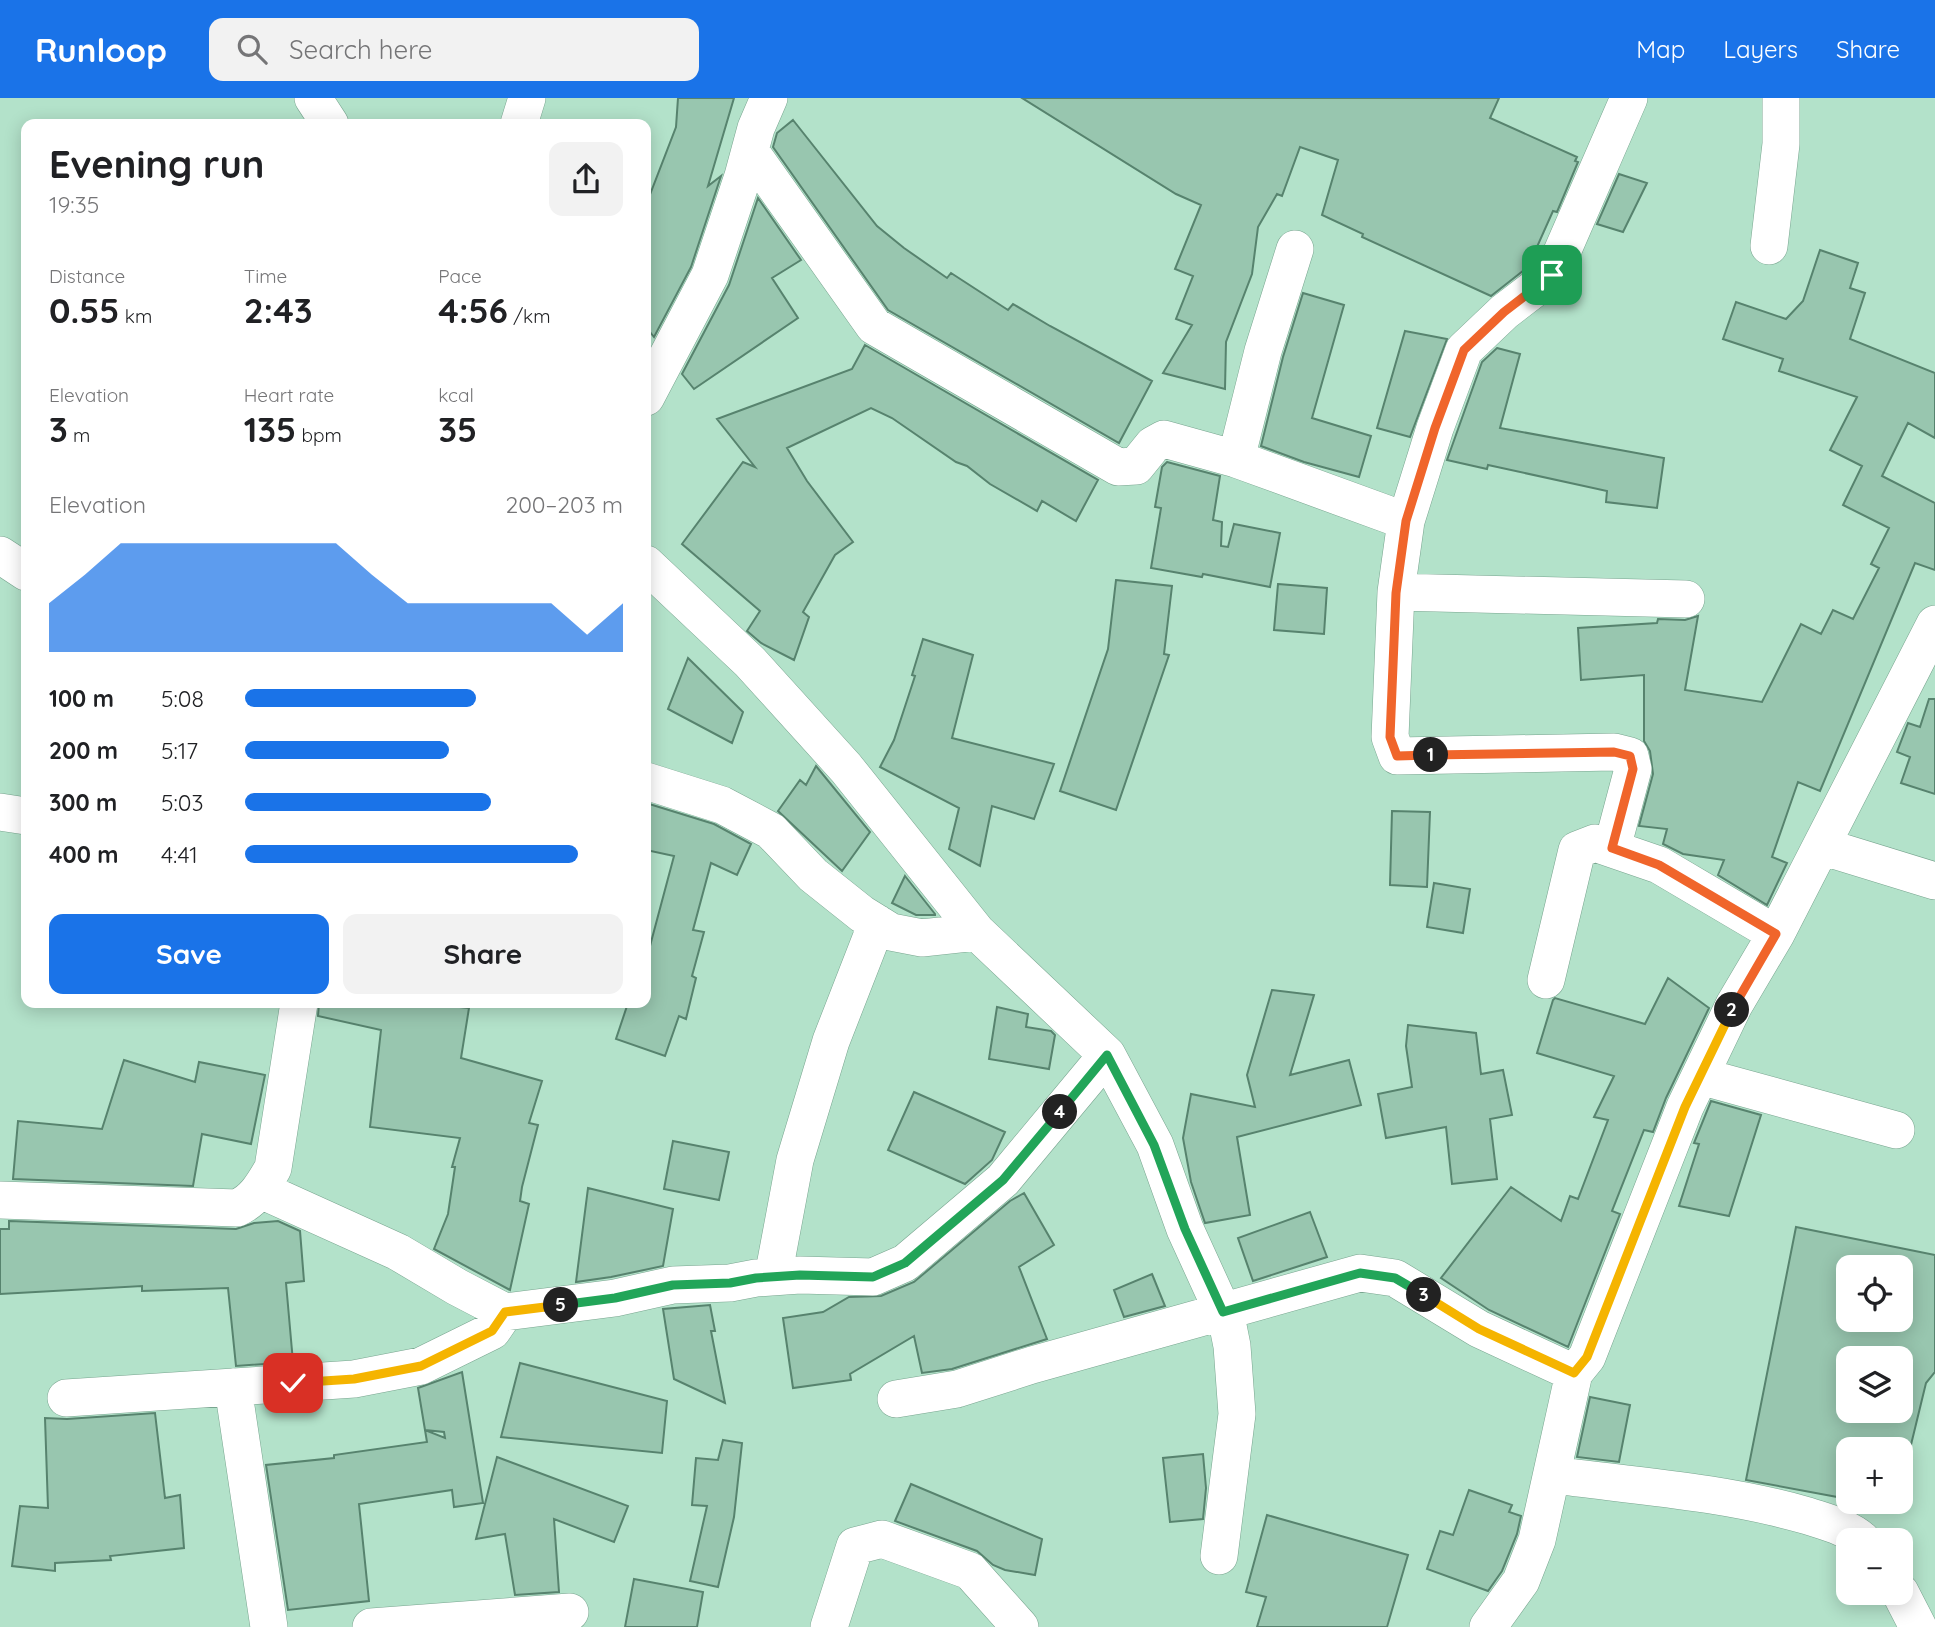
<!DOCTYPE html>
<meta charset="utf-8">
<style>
:root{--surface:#fff;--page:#f2f2f2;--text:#202124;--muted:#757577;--accent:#1a73e8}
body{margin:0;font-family:Quicksand,sans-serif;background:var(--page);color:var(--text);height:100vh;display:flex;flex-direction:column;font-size:26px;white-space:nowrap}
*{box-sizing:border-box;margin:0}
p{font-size:23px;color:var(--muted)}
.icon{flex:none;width:38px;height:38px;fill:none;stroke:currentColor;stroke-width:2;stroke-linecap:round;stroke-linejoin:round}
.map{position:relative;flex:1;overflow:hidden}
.details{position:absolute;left:21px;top:21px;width:630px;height:889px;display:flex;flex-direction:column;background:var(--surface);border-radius:14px;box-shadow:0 4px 18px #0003}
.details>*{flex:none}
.tools{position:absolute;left:1836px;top:1157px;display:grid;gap:14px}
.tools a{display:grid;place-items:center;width:77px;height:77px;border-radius:14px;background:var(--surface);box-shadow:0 4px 18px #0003;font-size:35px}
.pin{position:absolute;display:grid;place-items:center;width:60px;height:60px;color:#fff;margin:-30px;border-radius:14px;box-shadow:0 4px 10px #0006}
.km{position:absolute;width:35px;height:35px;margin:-18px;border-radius:50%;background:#222;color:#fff;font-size:19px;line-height:35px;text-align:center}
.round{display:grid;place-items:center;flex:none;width:74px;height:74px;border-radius:14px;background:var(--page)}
.summary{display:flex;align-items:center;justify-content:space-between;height:119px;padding:0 28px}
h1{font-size:38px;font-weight:700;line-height:52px}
.figures{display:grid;grid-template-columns:repeat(3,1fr);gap:10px;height:119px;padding:7px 28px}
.figures div{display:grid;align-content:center}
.figures b{font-size:35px;font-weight:700}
.figures small{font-size:19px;font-weight:400}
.figures p{font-size:19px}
.chart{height:196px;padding:14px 28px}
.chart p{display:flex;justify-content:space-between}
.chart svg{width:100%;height:126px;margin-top:7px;fill:var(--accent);opacity:.7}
.action{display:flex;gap:14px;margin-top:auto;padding:14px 28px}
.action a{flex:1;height:80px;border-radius:14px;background:var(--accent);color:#fff;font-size:28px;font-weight:700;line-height:80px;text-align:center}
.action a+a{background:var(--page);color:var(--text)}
ul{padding:0 28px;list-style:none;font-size:23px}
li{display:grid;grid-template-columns:112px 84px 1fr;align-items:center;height:52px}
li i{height:18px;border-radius:9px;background:var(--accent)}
header{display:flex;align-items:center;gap:42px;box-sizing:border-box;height:98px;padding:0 35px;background:var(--accent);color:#fff}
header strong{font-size:33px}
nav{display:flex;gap:38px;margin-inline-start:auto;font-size:24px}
.search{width:490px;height:63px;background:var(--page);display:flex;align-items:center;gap:18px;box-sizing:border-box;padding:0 24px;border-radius:14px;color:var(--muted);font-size:26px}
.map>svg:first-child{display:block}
.building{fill:#98c6af;stroke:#57836e;stroke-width:2;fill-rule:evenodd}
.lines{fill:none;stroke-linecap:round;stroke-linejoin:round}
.minor-casing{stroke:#78a58f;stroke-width:38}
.minor{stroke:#fff;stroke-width:37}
.split-1-casing{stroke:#fff;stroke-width:14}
.split-2-casing{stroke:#fff;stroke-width:14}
.split-3-casing{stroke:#fff;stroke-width:14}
.split-4-casing{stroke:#fff;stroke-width:14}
.split-5-casing{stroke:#fff;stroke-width:14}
.split-6-casing{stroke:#fff;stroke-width:14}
.split-1{stroke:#f0652b;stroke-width:9}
.split-2{stroke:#f0652b;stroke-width:9}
.split-3{stroke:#f5b400;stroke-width:9}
.split-4{stroke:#22a559;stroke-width:9}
.split-5{stroke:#22a559;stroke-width:9}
.split-6{stroke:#f5b400;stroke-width:9}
</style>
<header>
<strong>Runloop</strong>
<div class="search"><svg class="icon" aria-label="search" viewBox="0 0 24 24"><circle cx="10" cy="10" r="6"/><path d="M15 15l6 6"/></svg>Search here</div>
<nav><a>Map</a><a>Layers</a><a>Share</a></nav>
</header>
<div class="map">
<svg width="1935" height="1529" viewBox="0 0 1935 1529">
<rect width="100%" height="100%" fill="#b3e2ca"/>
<!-- building -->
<path class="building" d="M 678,0 L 734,0 L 708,88 L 721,78 L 691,169 L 654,239 L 646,229 L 646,107 L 676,29 Z
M 1022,0 L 1499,0 L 1490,20 L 1577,59 L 1575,63 L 1578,64 L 1557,114 L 1553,113 L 1528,169 L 1491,198 L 1362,139 L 1363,136 L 1322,117 L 1338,62 L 1300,49 L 1282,98 L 1277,96 L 1258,129 L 1252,176 L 1226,244 L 1225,291 L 1163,275 L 1192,227 L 1176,221 L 1193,178 L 1175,171 L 1201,107 L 1176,96 Z
M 793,22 L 877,128 L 904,150 L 947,180 L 951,175 L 1008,212 L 1013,206 L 1050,228 L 1152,283 L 1119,345 L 888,212 L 773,49 L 777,35 Z
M 1619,76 L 1647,85 L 1623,134 L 1597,126 Z
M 758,100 L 801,162 L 772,180 L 798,220 L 694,291 L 682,276 L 729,187 Z
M 1820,152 L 1858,165 L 1850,190 L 1865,195 L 1850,241 L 1935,275 L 1935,340 L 1908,325 L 1882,378 L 1935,405 L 1935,472 L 1915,465 L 1820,693 L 1798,684 L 1772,759 L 1787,765 L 1767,807 L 1718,777 L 1724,762 L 1683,756 L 1663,746 L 1667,731 L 1639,728 L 1653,676 L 1650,653 L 1644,643 L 1644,577 L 1581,582 L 1578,530 L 1657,525 L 1658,521 L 1685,522 L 1698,518 L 1685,592 L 1762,604 L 1801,526 L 1821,536 L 1833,512 L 1853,521 L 1879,470 L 1871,466 L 1889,430 L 1843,407 L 1862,368 L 1830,352 L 1857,299 L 1779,273 L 1783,261 L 1723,241 L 1736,204 L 1786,221 L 1803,203 Z
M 1303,195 L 1344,207 L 1312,320 L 1371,338 L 1359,379 L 1304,364 L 1261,348 L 1283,259 Z
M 1405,233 L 1447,241 L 1410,339 L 1377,330 Z
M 865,247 L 1098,382 L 1076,423 L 1042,403 L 1037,413 L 990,386 L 967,368 L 956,364 L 892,320 L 871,310 L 787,350 L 807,383 L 853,444 L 835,457 L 803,514 L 809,519 L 794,562 L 761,545 L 747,533 L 760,513 L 682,446 L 743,364 L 755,369 L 717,321 L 852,271 Z
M 1497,250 L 1520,256 L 1500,330 L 1664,360 L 1657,410 L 1606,404 L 1607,393 L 1488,367 L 1487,371 L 1447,362 L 1482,264 Z
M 1167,364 L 1220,378 L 1213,422 L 1222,424 L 1221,448 L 1228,449 L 1234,426 L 1280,435 L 1270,489 L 1203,476 L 1202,479 L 1151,470 L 1161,410 L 1155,409 L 1162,369 Z
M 1116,482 L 1172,488 L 1164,556 L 1169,557 L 1116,712 L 1060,693 L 1108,551 Z
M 1278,486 L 1327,490 L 1324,536 L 1274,532 Z
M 923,541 L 973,557 L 952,640 L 1054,666 L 1034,721 L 992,708 L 980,768 L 949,751 L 959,710 L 880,669 L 894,642 L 915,578 L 912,577 Z
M 688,560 L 743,614 L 732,645 L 668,611 Z
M 1929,601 L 1935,601 L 1935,696 L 1901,685 L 1910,659 L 1897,654 L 1908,625 L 1920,629 Z
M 816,668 L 870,734 L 842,773 L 778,713 L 800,682 L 806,687 Z
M 646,705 L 714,726 L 751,746 L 737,777 L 711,765 L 693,832 L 704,834 L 692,878 L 696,880 L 686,921 L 679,918 L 665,958 L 616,941 L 628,905 L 646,905 L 646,863 L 674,758 L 646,752 Z
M 1392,713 L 1430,714 L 1427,789 L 1390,787 Z
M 905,778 L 935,816 L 935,817 L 916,817 L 892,805 Z
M 1434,785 L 1470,791 L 1463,835 L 1427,829 Z
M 1668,880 L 1709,910 L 1666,1000 L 1653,1034 L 1644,1032 L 1612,1113 L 1620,1116 L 1568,1249 L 1489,1212 L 1441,1180 L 1511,1089 L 1561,1123 L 1570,1098 L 1578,1101 L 1608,1022 L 1594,1019 L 1614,978 L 1537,955 L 1553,902 L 1555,900 L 1645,926 Z
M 1272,892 L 1314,897 L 1290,977 L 1349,962 L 1361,1007 L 1237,1039 L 1250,1117 L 1205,1125 L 1191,1084 L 1183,1040 L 1191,996 L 1255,1009 L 1247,977 Z
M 319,905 L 421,905 L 469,910 L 461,960 L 542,983 L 529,1025 L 538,1027 L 522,1089 L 520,1103 L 529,1106 L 510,1192 L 434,1151 L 448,1116 L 455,1069 L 452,1069 L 460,1040 L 370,1029 L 381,932 L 318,918 Z
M 997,909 L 1028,916 L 1026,929 L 1051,933 L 1055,937 L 1049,971 L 989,961 Z
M 1408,927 L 1476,935 L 1481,976 L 1503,972 L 1512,1017 L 1490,1021 L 1497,1081 L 1452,1086 L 1446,1029 L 1386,1040 L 1378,996 L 1412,989 L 1406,948 Z
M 124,962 L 195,984 L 199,964 L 265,977 L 251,1046 L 202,1036 L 193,1088 L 13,1081 L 18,1023 L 102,1031 Z
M 914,994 L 1005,1034 L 992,1062 L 965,1086 L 888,1052 Z
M 1711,1003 L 1761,1017 L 1729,1118 L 1679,1108 L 1699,1046 L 1694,1045 Z
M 673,1043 L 729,1054 L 719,1102 L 664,1091 Z
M 588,1090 L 673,1111 L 663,1168 L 611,1179 L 576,1184 Z
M 1024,1095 L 1054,1147 L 1019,1169 L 1047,1241 L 952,1271 L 922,1275 L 914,1238 L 850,1276 L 851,1282 L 793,1290 L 783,1220 L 823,1214 L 849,1199 L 881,1198 L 914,1184 L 1010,1103 Z
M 1310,1114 L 1327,1159 L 1253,1183 L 1238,1140 Z
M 9,1123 L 236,1131 L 254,1125 L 278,1123 L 300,1133 L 304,1183 L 286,1185 L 293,1264 L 236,1268 L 228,1190 L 142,1193 L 142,1188 L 0,1196 L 0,1131 L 9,1131 Z
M 1796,1129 L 1935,1157 L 1935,1274 L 1926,1285 L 1900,1392 L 1900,1351 L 1848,1351 L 1848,1401 L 1746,1382 ZM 1848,1169 L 1900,1169 L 1900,1222 L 1848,1222 ZM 1848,1260 L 1900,1260 L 1900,1312 L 1848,1312 Z
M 1152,1176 L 1165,1208 L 1124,1219 L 1114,1192 Z
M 710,1207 L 715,1233 L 711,1233 L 725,1305 L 674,1281 L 663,1211 Z
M 520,1265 L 667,1303 L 662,1355 L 501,1339 Z
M 462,1274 L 483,1405 L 454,1409 L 452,1392 L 359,1406 L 369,1503 L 288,1512 L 266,1367 L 334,1360 L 334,1357 L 427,1344 L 425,1332 L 445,1340 L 444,1334 L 425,1332 L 418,1290 Z
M 1590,1299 L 1630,1307 L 1619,1364 L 1577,1359 Z
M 155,1315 L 165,1400 L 180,1397 L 184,1450 L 110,1458 L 111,1462 L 55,1465 L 55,1473 L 12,1468 L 20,1408 L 48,1410 L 45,1320 L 67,1321 Z
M 723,1342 L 742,1345 L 734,1419 L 718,1489 L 690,1483 L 707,1408 L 692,1407 L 696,1360 L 718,1362 Z
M 1203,1356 L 1206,1390 L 1203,1421 L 1170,1424 L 1163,1360 Z
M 497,1359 L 628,1408 L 614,1444 L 554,1421 L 559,1494 L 515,1497 L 505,1436 L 476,1441 Z
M 911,1386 L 1042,1441 L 1035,1477 L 1005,1472 L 993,1467 L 977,1453 L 895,1423 Z
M 1469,1392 L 1512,1407 L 1509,1414 L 1521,1418 L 1517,1436 L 1502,1473 L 1488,1493 L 1427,1471 L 1440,1433 L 1453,1437 Z
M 1861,1404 L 1898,1404 L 1896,1411 Z
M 1267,1417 L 1408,1457 L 1387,1529 L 1257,1529 L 1266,1499 L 1246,1494 Z
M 634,1481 L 703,1494 L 697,1529 L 625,1529 Z"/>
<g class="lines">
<!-- minor casing -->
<g class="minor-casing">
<path id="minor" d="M 313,0 L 330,26
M 1629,0 L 1552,177 L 1504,214 L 1464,252 L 1435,330 L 1406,423 L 1396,494 L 1686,501
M 519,26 L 527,0
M 750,53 L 874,228 L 1118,369 L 1136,368 L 1153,347 L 1164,341 L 1236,361 L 1406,423
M 1769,148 L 1781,46 L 1781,0
M 646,299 L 710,177 L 743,78 L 756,30 L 769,0
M 1236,361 L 1263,253 L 1295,151
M 0,457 L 26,474
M 646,466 L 750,564 L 846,670 L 977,834 L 1107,957 L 1155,1047 L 1185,1131 L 1227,1223 L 1232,1248 L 1237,1316 L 1219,1458
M 1396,494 L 1390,639 L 1397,658 L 1614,654 L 1630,658 L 1633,671 L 1612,750
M 646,683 L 722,707 L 771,733 L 813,777 L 862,816 L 891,834 L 922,840 L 977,834
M 0,714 L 26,718
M 1821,748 L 1935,783
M 1546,882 L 1577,752 L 1595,745 L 1659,767 L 1776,836
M 1700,978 L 1896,1032
M 261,1092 L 398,1154 L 457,1189 L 505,1214 L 615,1200 L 673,1187 L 730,1185 L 756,1180 L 800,1177 L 873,1179 L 905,1165 L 1003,1082 L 1107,957
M 0,1102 L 237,1110 C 255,1102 263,1087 273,1070 L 299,905
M 773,1179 L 795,1062 L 831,943 L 877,825
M 233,1289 L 269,1529
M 66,1300 L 354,1281 L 421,1268 L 492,1233 L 505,1214
M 896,1301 L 957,1291 L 1032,1267 L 1360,1175 L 1395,1180 L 1479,1231 L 1574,1275
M 1553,1377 C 1638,1388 1725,1394 1808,1418 C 1826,1424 1847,1429 1862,1442
M 1900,1494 L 1918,1529
M 371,1529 L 570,1514
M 829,1529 L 855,1448 L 882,1441 L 970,1473 L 1020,1529
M 1488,1529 L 1521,1483 L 1537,1442 L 1574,1275 L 1587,1259 L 1685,1009 L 1734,907 L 1776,836 L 1935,526"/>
</g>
<!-- minor -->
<use href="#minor" class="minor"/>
</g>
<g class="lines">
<!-- split-1 casing -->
<g class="split-1-casing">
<path id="split-1" d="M 1431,657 L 1397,658 L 1390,639 L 1396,495 L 1406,423 L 1435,330 L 1464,252 L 1504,214 L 1552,177"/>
</g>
<!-- split-2 casing -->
<g class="split-2-casing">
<path id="split-2" d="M 1431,657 L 1614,654 L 1630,658 L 1633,671 L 1612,750 L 1659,767 L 1776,836 L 1732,912"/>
</g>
<!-- split-3 casing -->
<g class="split-3-casing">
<path id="split-3" d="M 1424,1197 L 1479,1231 L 1574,1275 L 1587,1259 L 1685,1009 L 1732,912"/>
</g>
<!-- split-4 casing -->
<g class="split-4-casing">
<path id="split-4" d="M 1060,1014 L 1107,957 L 1154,1047 L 1185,1131 L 1223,1214 L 1360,1175 L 1395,1180 L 1424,1197"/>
</g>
<!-- split-5 casing -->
<g class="split-5-casing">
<path id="split-5" d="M 561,1207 L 615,1200 L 673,1187 L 730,1185 L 756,1180 L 800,1177 L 873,1179 L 905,1165 L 1003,1082 L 1060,1014"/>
</g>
<!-- split-6 casing -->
<g class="split-6-casing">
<path id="split-6" d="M 293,1285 L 354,1281 L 421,1268 L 492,1233 L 505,1214 L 561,1207"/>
</g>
<!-- split-1 -->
<use href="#split-1" class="split-1"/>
<!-- split-2 -->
<use href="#split-2" class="split-2"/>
<!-- split-3 -->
<use href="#split-3" class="split-3"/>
<!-- split-4 -->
<use href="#split-4" class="split-4"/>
<!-- split-5 -->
<use href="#split-5" class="split-5"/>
<!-- split-6 -->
<use href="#split-6" class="split-6"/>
</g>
</svg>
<div class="tools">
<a><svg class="icon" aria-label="locate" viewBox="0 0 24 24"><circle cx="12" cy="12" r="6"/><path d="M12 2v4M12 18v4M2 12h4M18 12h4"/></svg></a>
<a><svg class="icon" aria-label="layers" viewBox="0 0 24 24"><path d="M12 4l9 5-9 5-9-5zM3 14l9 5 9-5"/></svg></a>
<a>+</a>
<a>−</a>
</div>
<div class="pin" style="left:1552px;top:177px;background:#1e9e55"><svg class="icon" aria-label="arrive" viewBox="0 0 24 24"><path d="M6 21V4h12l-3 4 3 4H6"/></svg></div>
<div class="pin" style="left:293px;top:1285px;background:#d93025"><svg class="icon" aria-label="check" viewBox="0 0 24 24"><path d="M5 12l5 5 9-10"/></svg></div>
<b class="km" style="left:1431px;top:657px">1</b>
<b class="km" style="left:1732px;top:912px">2</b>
<b class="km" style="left:1424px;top:1197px">3</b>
<b class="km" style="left:1060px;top:1014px">4</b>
<b class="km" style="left:561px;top:1207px">5</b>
<section class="details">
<div class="summary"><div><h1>Evening run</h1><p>19:35</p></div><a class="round"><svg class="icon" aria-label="share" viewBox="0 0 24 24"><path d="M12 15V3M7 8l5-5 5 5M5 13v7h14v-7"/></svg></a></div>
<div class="figures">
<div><p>Distance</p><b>0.55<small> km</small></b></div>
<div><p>Time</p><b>2:43</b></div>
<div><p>Pace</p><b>4:56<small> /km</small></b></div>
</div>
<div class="figures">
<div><p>Elevation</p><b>3<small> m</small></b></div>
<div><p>Heart rate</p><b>135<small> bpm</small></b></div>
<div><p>kcal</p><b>35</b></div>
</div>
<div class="chart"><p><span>Elevation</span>200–203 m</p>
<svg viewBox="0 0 160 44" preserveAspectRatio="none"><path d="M0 44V27L10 17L20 6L30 6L40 6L50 6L60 6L70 6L80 6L90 17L100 27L110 27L120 27L130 27L140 27L150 38L160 27V44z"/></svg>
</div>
<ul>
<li><b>100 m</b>5:08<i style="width:61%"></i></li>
<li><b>200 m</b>5:17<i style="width:54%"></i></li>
<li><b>300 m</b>5:03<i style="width:65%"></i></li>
<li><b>400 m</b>4:41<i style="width:88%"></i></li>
</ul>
<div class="action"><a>Save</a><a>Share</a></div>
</section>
</div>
